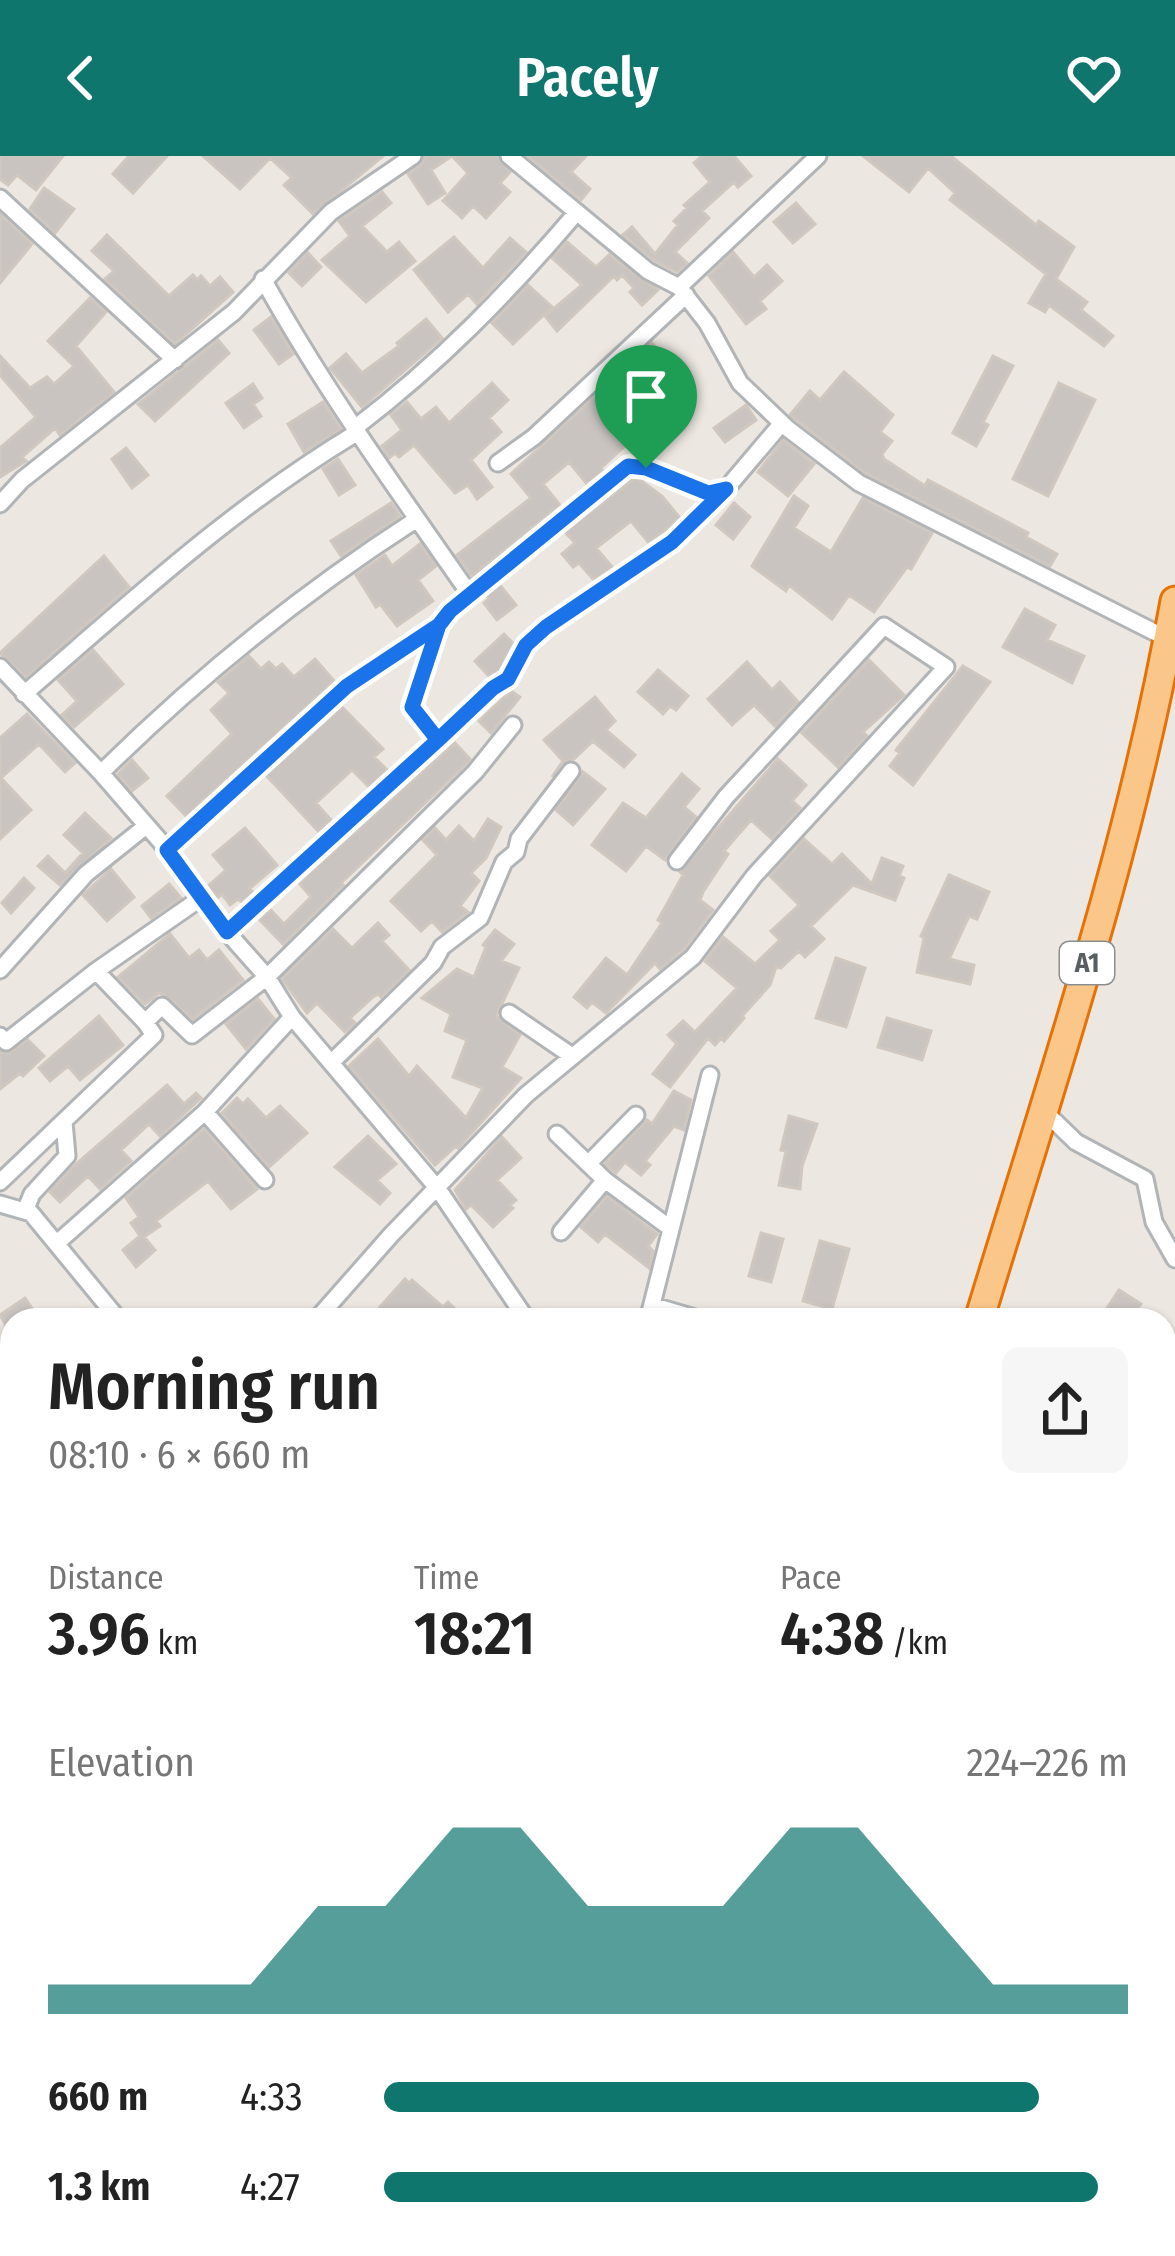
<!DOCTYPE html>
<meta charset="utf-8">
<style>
:root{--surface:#fff;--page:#f6f6f6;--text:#222;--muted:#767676;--accent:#0f766e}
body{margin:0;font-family:"Fira Sans Condensed",sans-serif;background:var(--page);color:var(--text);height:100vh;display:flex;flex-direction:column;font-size:45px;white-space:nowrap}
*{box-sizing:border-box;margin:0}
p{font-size:39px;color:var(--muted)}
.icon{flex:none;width:66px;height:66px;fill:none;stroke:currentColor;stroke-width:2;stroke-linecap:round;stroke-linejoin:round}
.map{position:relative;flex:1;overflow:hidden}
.sheet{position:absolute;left:0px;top:1152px;width:1176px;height:948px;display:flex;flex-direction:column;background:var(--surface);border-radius:36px 36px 0 0;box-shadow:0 3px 9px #0004}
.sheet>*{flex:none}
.pin{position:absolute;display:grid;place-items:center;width:102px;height:102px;color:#fff;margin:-123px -51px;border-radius:50% 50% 50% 0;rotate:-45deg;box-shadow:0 0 12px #0007}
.pin .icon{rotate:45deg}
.round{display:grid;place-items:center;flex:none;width:126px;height:126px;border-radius:18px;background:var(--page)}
.summary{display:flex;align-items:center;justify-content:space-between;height:204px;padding:0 48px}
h1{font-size:66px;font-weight:600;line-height:90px}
.stats{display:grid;grid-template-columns:repeat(3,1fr);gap:18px;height:204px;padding:12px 48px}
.stats div{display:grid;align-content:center}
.stats b{font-size:60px;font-weight:600}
.stats small{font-size:33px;font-weight:400}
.stats p{font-size:33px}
.chart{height:336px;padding:24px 48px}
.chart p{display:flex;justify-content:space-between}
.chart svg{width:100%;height:216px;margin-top:12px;fill:var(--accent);opacity:.7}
ul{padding:0 48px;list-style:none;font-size:39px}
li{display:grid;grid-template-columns:192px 144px 1fr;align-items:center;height:90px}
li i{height:30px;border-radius:15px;background:var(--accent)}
header{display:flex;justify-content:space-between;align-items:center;height:156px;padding:0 48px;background:var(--accent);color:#fff;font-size:54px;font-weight:600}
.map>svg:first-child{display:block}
.building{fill:#c9c4c0;stroke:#d0c7bf;stroke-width:3}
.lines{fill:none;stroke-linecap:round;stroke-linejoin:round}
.street-casing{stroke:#b1b5b8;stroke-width:21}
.highway-casing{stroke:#e67206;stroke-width:33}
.street{stroke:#fff;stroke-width:15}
.highway{stroke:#fac68a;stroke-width:27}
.route-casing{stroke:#fff;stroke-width:24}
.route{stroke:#1a73e8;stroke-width:15}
.labels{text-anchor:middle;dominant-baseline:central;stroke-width:12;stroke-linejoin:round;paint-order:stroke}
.shield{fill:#fff;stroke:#8b8e90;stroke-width:3}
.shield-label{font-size:27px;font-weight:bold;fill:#595e61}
</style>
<header><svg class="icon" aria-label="back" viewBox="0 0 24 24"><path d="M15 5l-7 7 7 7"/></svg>Pacely<svg class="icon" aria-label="heart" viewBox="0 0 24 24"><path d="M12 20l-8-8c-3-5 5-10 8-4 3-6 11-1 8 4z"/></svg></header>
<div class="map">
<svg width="1175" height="2100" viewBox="0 0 1175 2100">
<rect width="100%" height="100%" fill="#ece7e0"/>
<!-- building -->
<path class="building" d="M 0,0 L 63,0 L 36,34 L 17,19 L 8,29 L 0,23 Z
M 129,0 L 167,0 L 133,37 L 113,18 Z
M 203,0 L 383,0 L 313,58 L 284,29 L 292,22 L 270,2 L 240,33 Z
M 425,0 L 497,0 L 510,16 L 500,27 L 510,36 L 486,62 L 473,50 L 462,62 L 443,45 L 468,17 L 452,0 L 431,14 L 445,37 L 428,48 L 408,18 L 421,9 Z
M 528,0 L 586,0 L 571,16 L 590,33 L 581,44 Z
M 702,0 L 734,0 L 751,20 L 738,31 L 734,26 L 702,55 L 709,62 L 675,96 L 687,107 L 677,116 L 655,105 L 623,79 L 632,71 L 655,98 L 678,69 L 674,65 L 687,52 L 684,49 L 710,26 L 694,7 Z
M 863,0 L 951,0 L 1036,69 L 1039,65 L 1074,91 L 1056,123 L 1087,146 L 1081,154 L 1113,180 L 1104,190 L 1049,149 L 1045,156 L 1029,147 L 1046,118 L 950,44 L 955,37 L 928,12 L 909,36 Z
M 44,32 L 74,53 L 55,77 L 30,53 Z
M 382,36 L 391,47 L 362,70 L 387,96 L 399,86 L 415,105 L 366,146 L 322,104 L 350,80 L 339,65 Z
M 796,47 L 815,68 L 793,87 L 774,66 Z
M 0,58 L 32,88 L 0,127 Z
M 107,79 L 169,140 L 193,119 L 197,124 L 201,120 L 210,130 L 220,121 L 233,136 L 175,188 L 105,123 L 114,115 L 92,95 Z
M 454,81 L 483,112 L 510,82 L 526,96 L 477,148 L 468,138 L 448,156 L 414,114 Z
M 567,86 L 596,111 L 609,99 L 658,134 L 642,149 L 630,136 L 634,132 L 622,119 L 617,124 L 614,120 L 557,175 L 545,160 L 582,129 L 552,102 Z
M 733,96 L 754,121 L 767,109 L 782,125 L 760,145 L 766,153 L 746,168 L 709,120 Z
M 308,97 L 321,111 L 302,130 L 289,117 Z
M 528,129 L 552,151 L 513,188 L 492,167 Z
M 90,142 L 106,156 L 76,190 L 114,236 L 60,279 L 55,272 L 22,301 L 26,305 L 0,321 L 0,292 L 36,261 L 0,219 L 0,200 L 30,232 L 47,221 L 54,228 L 74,210 L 48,185 Z
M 271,161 L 293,198 L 279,208 L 254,174 Z
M 426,163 L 442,182 L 362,251 L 330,212 L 346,198 L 362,217 L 399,190 L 397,187 Z
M 218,184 L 229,197 L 155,265 L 138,248 Z
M 652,187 L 665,202 L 644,221 L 636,202 Z
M 993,200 L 1013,210 L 983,266 L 988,269 L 976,290 L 953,277 Z
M 844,216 L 893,259 L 880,276 L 892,285 L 882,298 L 884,303 L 925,330 L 928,324 L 1028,377 L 1026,381 L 1057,398 L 1050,410 L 865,317 L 790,259 L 810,235 L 820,244 Z
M 492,227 L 508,244 L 489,262 L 501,276 L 471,304 L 492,331 L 477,343 L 468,329 L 455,337 L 414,289 L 399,301 L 395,297 L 389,302 L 382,290 L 402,274 L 391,259 L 407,246 L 421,263 L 436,251 L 449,267 Z
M 1059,227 L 1095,244 L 1048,340 L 1013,323 Z
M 253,228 L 262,242 L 253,248 L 261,260 L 244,272 L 226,247 Z
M 597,239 L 611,253 L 621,244 L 642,267 L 623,284 L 627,288 L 601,312 L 604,315 L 587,328 L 569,306 L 543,328 L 560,349 L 472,420 L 457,399 L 531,342 L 511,318 Z
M 323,246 L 341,273 L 304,296 L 288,268 Z
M 746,249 L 756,264 L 725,286 L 714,272 Z
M 783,284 L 814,308 L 788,340 L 758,316 Z
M 126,292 L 148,319 L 132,332 L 112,303 Z
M 338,303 L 355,329 L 339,339 L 323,313 Z
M 636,321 L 662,340 L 680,362 L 649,387 L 631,365 L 596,392 L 613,412 L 594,424 L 579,407 L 573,411 L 562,398 L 575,387 L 565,376 Z
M 794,340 L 808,350 L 794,372 L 831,396 L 863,342 L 932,377 L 911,413 L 907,411 L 874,456 L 849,439 L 832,463 L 789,429 L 786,435 L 752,410 Z
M 391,347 L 400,360 L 341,400 L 331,385 Z
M 734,347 L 750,361 L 733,383 L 716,369 Z
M 420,388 L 436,410 L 418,424 L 433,445 L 397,470 L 380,448 L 376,451 L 356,419 L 385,399 L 392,410 Z
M 104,400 L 129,431 L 26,521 L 0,497 Z
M 499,428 L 516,449 L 497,464 L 484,447 L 489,443 L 486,439 Z
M 1025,453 L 1055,469 L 1047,484 L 1084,500 L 1072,527 L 1003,491 Z
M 504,478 L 513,487 L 499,514 L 489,520 L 475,505 Z
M 93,494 L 123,528 L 74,571 L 62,559 L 77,545 L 58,524 Z
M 249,500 L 261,513 L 269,506 L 276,513 L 282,508 L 294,521 L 315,503 L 334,525 L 186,660 L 167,640 L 232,578 L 211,554 L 229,537 L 218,526 Z
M 869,504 L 904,539 L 863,576 L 867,580 L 838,611 L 802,577 Z
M 747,506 L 772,534 L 780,526 L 798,546 L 775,570 L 754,549 L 732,569 L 708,543 Z
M 963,510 L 990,526 L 913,629 L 890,610 L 900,597 L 896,594 Z
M 658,514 L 688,540 L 676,554 L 670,550 L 663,558 L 638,536 Z
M 511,535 L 520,541 L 491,577 L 479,565 Z
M 595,541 L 615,565 L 606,574 L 635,599 L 624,611 L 593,585 L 574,603 L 562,607 L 552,621 L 563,605 L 544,584 Z
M 342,551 L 383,593 L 374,601 L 387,614 L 369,631 L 352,614 L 316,647 L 331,664 L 318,675 L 266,619 Z
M 27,558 L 75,607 L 65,616 L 39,588 L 1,622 L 31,654 L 0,683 L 0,582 Z
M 455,587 L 470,603 L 466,608 L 341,727 L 343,729 L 283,788 L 259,763 L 270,753 L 284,768 L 311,741 L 299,727 Z
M 778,603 L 806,629 L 792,645 L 800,652 L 772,683 L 751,664 L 724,695 L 728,698 L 703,736 L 700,744 L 713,754 L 684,793 L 660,813 L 655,807 L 606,857 L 592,846 L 587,852 L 574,841 L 606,802 L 627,819 L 662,767 L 658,764 L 683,719 L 680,716 Z
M 132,604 L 148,622 L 132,635 L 118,618 Z
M 583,616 L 605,633 L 573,669 L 556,654 Z
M 682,618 L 699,633 L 684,651 L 696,661 L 665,704 L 646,690 L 626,715 L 592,689 L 623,647 L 646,662 Z
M 85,657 L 111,682 L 60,729 L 38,710 L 48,700 L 65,717 L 83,697 L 64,679 Z
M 488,663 L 501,671 L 486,702 L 471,717 L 479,725 L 460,750 L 468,756 L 442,776 L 432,765 L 421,775 L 391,745 L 437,699 L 423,684 L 435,672 L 446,684 L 459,670 L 474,685 Z
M 245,672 L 277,709 L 249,733 L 253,736 L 242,746 L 238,743 L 230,749 L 222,738 L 217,742 L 208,730 L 226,714 L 213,699 Z
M 804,683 L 832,708 L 842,698 L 872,728 L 882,702 L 903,710 L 899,720 L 904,722 L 895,744 L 853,729 L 811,770 L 824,783 L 805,801 L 799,795 L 781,812 L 776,811 L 770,829 L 742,860 L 744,862 L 724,885 L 721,882 L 715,889 L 708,882 L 670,931 L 653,918 L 677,888 L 668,879 L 683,865 L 695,876 L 737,832 L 705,805 L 723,781 L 755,808 L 780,784 L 771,775 L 799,749 L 770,720 Z
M 111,713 L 134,741 L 107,765 L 83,739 Z
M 949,719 L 989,736 L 977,763 L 969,760 L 949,803 L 974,809 L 970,828 L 917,816 L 924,782 L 921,780 Z
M 24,722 L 34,732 L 11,757 L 2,747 Z
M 169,728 L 181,742 L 151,762 L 142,750 Z
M 378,767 L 389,779 L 382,785 L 409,814 L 381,841 L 378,838 L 373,841 L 350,862 L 355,867 L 345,876 L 317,847 L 307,857 L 282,823 L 333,773 L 352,792 Z
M 495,774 L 514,788 L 501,805 L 519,812 L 496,860 L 520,879 L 502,911 L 521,922 L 458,992 L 456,990 L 435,1009 L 349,910 L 378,883 L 409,920 L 417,910 L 466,962 L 483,932 L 453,921 L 467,884 L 445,875 L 451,858 L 422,842 L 457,813 L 474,821 L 486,791 L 483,789 Z
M 170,778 L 189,802 L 199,794 L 207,804 L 219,794 L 243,824 L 193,863 L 160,836 L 145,848 L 118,821 Z
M 836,802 L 865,812 L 846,871 L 816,862 Z
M 258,843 L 274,863 L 246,893 L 226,868 Z
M 99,860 L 123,889 L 80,924 L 68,910 L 50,925 L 39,912 Z
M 887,862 L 931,875 L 922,904 L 878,891 Z
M 28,884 L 44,900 L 23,920 L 20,917 L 0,933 L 0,896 L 9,897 Z
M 167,929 L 184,948 L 196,937 L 201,942 L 160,980 L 149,968 L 121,994 L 131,1005 L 100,1033 L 88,1020 L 60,1046 L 50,1036 L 75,1009 Z
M 674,935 L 691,944 L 684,974 L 674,970 L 645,1005 L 650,1009 L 641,1019 L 625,1006 L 616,1017 L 605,1008 L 647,964 L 652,968 Z
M 237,942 L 243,948 L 248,943 L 266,962 L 280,950 L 307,977 L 269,1011 L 222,957 Z
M 789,960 L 817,968 L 802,1010 L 800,1033 L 779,1029 L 786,995 L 781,994 Z
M 204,973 L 257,1033 L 231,1053 L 208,1025 L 156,1065 L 160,1070 L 144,1081 L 155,1094 L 136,1111 L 123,1094 L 140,1080 L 131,1067 L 139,1061 L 126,1042 Z
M 368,980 L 396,1008 L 377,1024 L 390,1037 L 380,1048 L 335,1011 Z
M 502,981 L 521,1002 L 497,1024 L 516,1044 L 510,1049 L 513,1052 L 493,1071 L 471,1049 L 466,1053 L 455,1034 Z
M 607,1040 L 657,1078 L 648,1090 L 653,1095 L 649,1112 L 605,1078 L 598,1086 L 581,1071 Z
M 761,1077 L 783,1083 L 771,1126 L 749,1120 Z
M 820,1085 L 849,1093 L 832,1153 L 803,1145 Z
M 405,1123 L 409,1127 L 412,1124 L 443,1151 L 448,1146 L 466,1164 L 375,1164 L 384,1155 L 380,1151 Z
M 1119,1134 L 1141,1148 L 1130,1164 L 1099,1164 Z
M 25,1142 L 36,1158 L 27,1164 L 12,1164 L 10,1176 L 0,1159 Z"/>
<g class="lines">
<!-- street casing -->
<g class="street-casing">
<path id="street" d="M 509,0 L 648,115 L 679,131 L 707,167 L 740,227 L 787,272 L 859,327 L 1168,483
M 0,42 L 175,204
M 263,123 C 324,233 397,334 469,437
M 679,131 L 818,0
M 498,307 L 534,281 L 686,139
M 0,348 L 22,324 L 234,156 L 331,56 L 413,0
M 0,511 L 101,617 L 167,693 L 227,776 L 267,821 L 292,861 L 438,1033 L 527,1164
M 24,538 C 132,445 231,353 353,279 L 356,271 C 440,207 509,136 577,56
M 462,563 L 438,584 L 493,532 L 508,523 L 526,489 L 546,471 L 672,386 L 726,333
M 101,617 C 198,521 302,437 417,363
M 167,693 L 347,530 L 438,469 L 469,437 L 629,310 L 637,308 L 708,337 L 726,333 L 782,267
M 227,776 L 438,584 L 412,551 L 438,469
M 0,814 L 86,718 L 146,670
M 96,815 L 145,866
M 509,857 L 572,900
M 0,880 L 6,886 L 96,815 L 201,742
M 331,907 L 433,807 L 442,791 L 480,762 L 504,706 L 516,696 L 519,683 L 571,615
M 1044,955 L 1076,986 L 1145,1023 L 1154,1066 L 1175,1103
M 205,956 L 265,1024
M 557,978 L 605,1024 L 670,1072
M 588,1008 L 636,959
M 0,1026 L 154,879 L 145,866 L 162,850 L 192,879 L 267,821 L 475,616 L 513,569
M 0,1048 L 31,1057 L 119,1164
M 25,1055 L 32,1038 L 67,1000 L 64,966
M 561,1076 L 605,1024
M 57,1087 L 205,956 L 292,861
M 654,1150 L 702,1164
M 316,1164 L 391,1079 L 526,939 L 693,801 L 754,720 L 946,511 L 884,470 L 726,641 L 677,705
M 648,1164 L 710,919
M 0,1370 L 12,1357
M 0,1382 L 12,1390
M 0,1513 L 12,1525
M 0,1777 L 12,1790
M 1164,1796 L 1175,1787
M 0,1905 L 12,1894
M 1164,1946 L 1175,1942
M 0,2000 L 12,2010
M 322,2088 L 335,2100
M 89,2100 L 94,2088
M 391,2100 L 412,2088
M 1034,2100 L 1057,2094 L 1068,2100"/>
</g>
<!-- highway casing -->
<g class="highway-casing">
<path id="highway" d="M 979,1164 C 1051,927 1132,690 1175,445
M 839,2088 L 843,2100"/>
</g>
<!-- street -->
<use href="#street" class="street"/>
<!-- highway -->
<use href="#highway" class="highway"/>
</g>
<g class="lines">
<!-- route casing -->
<g class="route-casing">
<path id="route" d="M 646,312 L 628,310 L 450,455 L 439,469 L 412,551 L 438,584 L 227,776 L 167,694 L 347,530 L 439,469 L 412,551 L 438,584 L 493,532 L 508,523 L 526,489 L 546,471 L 672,386 L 726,333 L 708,337 L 646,312"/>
</g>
<!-- route -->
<use href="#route" class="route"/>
</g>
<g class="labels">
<!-- shield labels -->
<rect class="shield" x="1060" y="786" width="54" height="42" rx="9"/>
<g class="shield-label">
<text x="1087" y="807">A1</text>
</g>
</g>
</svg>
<div class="pin" style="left:646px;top:312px;background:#1e9e55"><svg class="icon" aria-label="arrive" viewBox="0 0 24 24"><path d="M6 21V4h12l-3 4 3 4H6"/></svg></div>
<section class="sheet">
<div class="summary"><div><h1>Morning run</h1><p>08:10 · 6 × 660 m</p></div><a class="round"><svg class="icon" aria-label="share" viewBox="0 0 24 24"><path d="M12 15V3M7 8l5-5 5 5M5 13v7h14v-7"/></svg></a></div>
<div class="stats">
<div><p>Distance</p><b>3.96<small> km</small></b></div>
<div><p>Time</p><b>18:21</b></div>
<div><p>Pace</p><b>4:38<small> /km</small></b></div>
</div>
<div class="chart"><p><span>Elevation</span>224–226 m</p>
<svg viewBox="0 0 160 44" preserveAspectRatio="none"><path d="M0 44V38L10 38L20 38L30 38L40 22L50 22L60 6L70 6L80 22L90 22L100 22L110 6L120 6L130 22L140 38L150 38L160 38V44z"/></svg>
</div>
<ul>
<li><b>660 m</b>4:33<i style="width:88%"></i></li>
<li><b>1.3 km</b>4:27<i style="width:96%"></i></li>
</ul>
</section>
</div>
